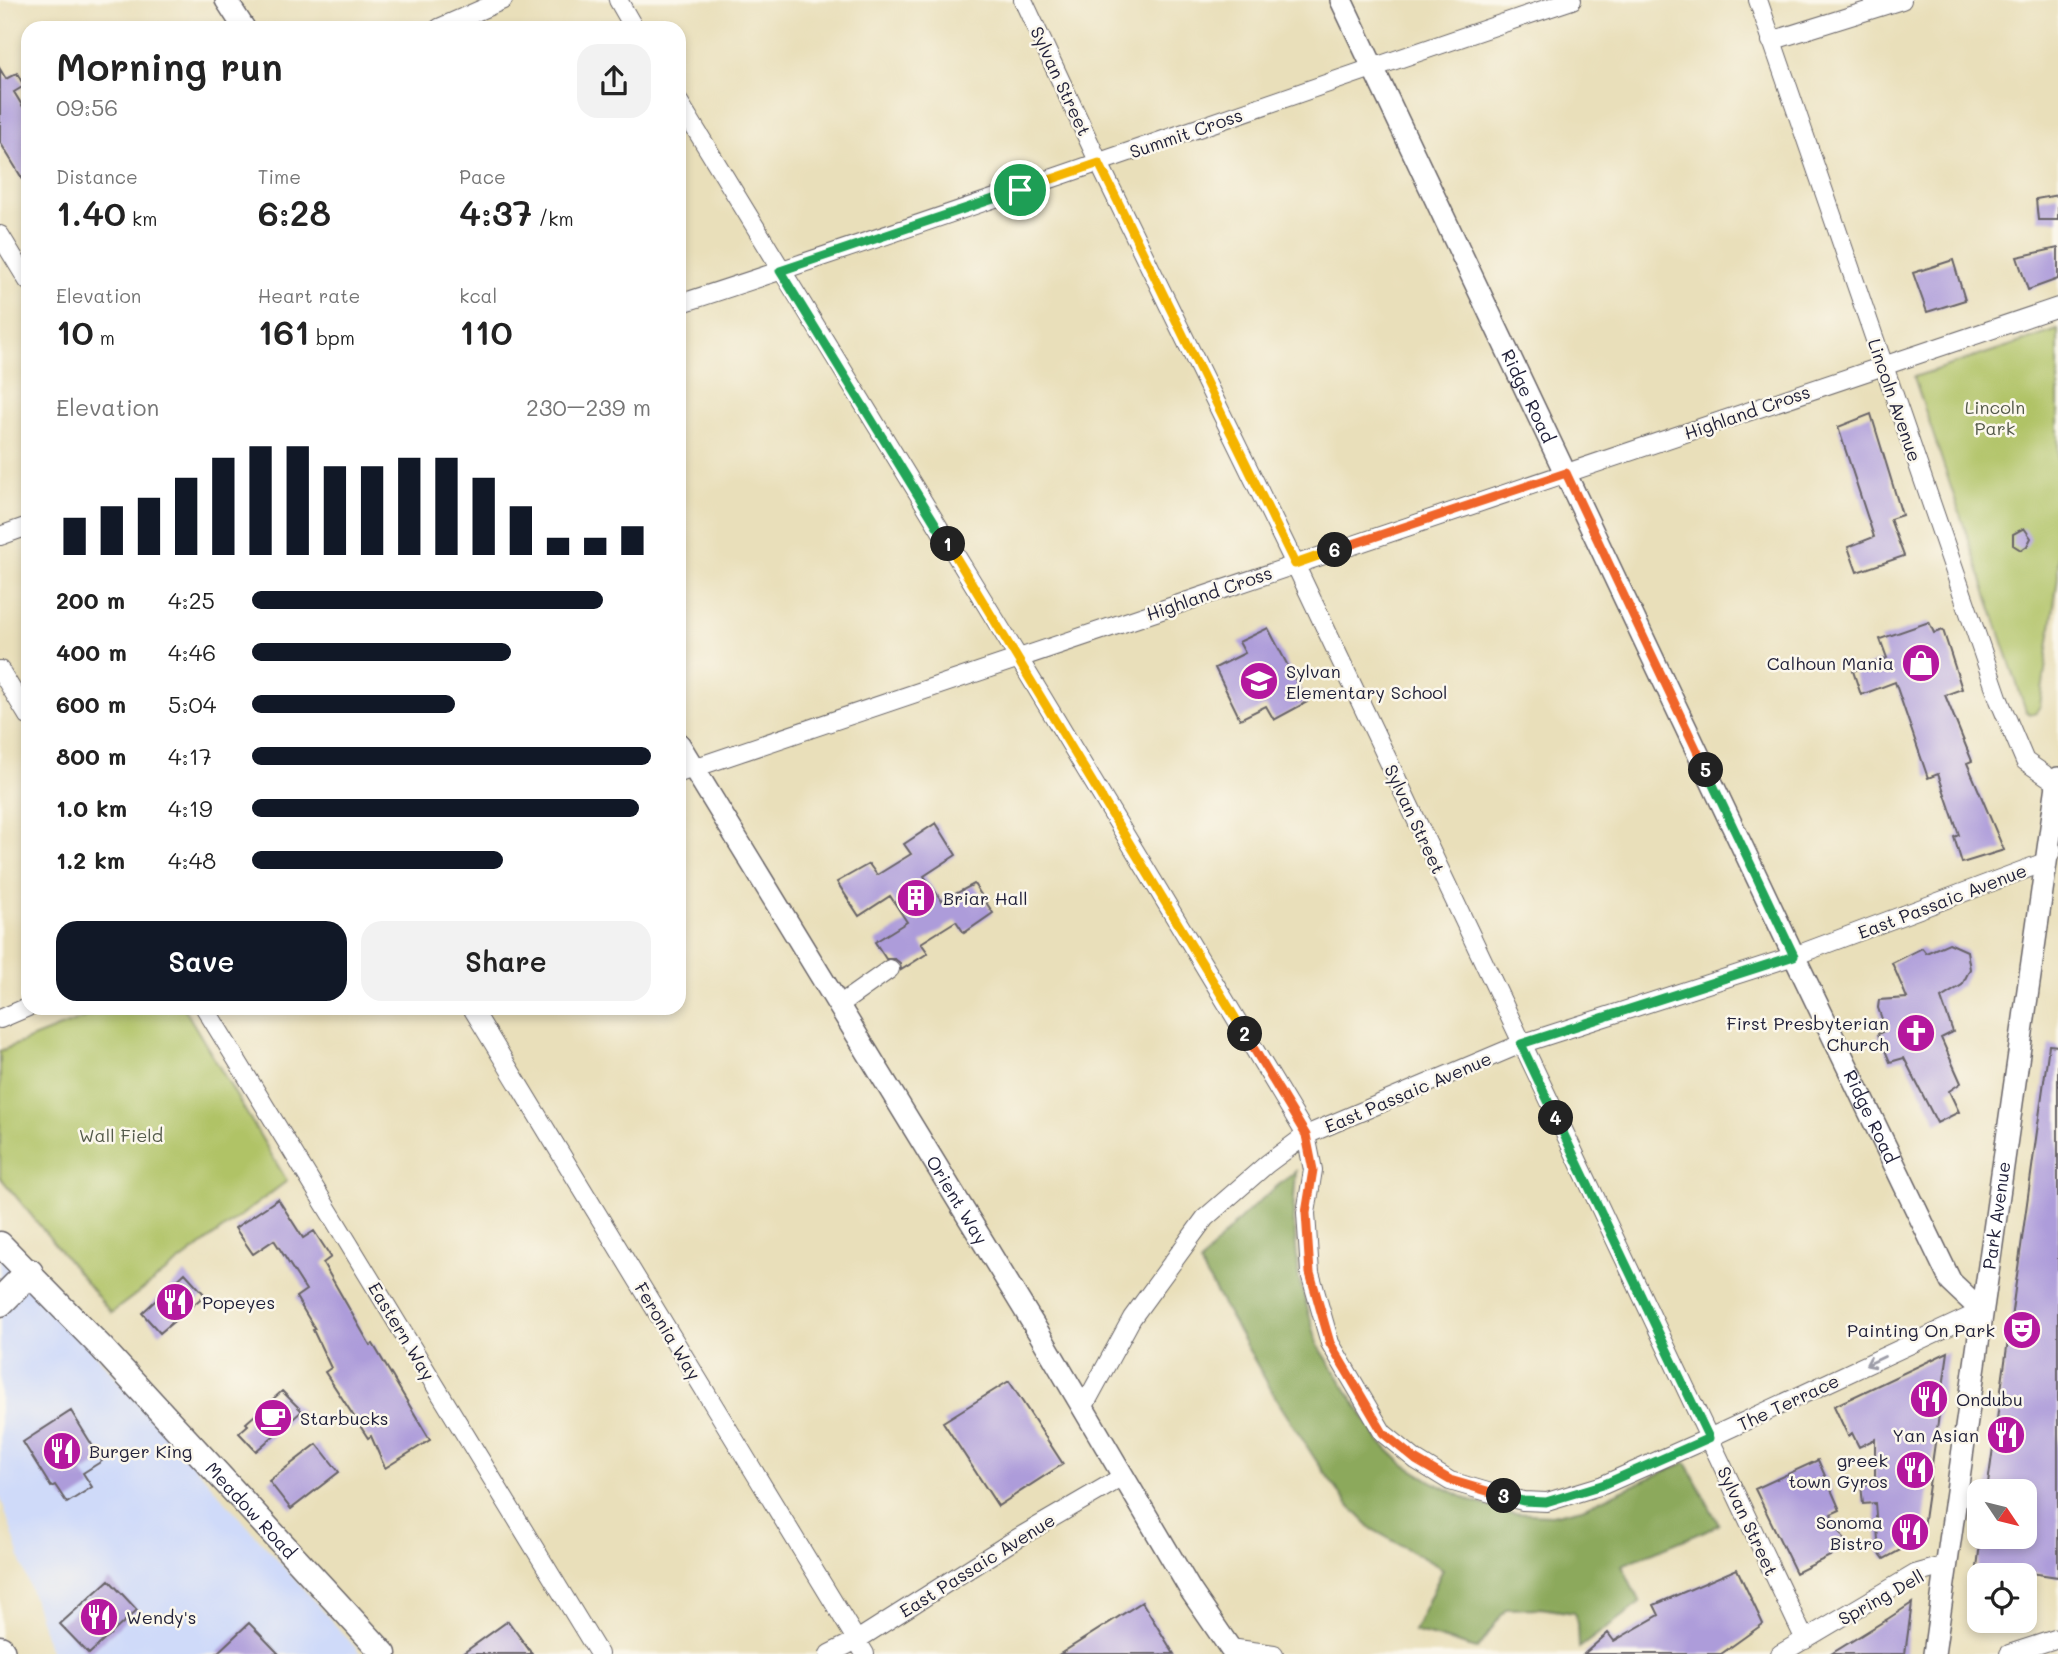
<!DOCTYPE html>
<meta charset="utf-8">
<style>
:root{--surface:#fff;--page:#f2f2f2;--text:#222;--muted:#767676;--accent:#111827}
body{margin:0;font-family:Mali,sans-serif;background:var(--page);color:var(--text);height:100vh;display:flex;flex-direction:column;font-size:26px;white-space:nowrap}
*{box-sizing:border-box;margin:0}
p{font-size:23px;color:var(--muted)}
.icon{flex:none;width:38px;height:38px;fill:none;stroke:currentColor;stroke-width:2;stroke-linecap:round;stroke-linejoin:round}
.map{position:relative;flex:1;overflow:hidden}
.side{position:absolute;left:21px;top:21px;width:665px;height:994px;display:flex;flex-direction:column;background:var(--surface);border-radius:21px;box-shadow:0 4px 10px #0003}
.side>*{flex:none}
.needle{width:46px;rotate:125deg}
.tools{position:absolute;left:1967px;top:1479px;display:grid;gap:14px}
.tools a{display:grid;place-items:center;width:70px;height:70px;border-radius:14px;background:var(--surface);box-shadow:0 4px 10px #0003;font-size:35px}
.pin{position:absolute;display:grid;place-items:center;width:60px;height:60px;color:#fff;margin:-30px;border:4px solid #fff;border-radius:50%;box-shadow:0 2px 7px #0007}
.km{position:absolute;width:35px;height:35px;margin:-18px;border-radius:50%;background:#222;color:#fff;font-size:19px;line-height:35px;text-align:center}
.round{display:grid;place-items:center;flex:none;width:74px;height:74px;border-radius:21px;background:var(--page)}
.headline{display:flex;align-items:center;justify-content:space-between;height:119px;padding:0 35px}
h1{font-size:38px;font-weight:600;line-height:52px}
.stats{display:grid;grid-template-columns:repeat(3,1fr);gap:10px;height:119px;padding:7px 35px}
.stats div{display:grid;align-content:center}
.stats b{font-size:35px;font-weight:600}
.stats small{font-size:19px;font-weight:400}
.stats p{font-size:19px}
.chart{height:196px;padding:14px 35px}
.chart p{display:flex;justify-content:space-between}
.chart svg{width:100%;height:126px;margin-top:7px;stroke:var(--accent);stroke-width:6}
.button{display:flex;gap:14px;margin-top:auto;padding:14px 35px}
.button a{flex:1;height:80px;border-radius:21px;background:var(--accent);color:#fff;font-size:28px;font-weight:600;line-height:80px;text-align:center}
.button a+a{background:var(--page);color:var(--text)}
ul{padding:0 35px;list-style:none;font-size:23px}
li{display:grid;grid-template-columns:112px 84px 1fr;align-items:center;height:52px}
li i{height:18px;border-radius:9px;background:var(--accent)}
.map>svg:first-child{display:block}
.built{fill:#cfdaf9}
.green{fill:#b0c366;stroke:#697250;stroke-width:2}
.forest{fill:#8ca95b;stroke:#57664b;stroke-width:2}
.building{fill:#ad9cda}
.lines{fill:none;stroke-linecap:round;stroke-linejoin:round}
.minor-casing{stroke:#686467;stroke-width:20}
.tertiary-casing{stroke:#686467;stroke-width:24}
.secondary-casing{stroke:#686467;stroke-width:27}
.trunk-casing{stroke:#686467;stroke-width:31}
.minor{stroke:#fff;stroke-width:18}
.tertiary{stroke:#fff;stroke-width:21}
.secondary{stroke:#fff;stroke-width:24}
.trunk{stroke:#fff;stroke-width:28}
.oneway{stroke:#9c9ca7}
.split-1-casing{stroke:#fff;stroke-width:14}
.split-2-casing{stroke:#fff;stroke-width:14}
.split-3-casing{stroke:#fff;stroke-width:14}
.split-4-casing{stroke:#fff;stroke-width:14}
.split-5-casing{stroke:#fff;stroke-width:14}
.split-6-casing{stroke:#fff;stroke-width:14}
.split-7-casing{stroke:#fff;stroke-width:14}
.split-1{stroke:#22a559;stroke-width:9}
.split-2{stroke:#f5b400;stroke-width:9}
.split-3{stroke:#f0652b;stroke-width:9}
.split-4{stroke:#22a559;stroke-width:9}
.split-5{stroke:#22a559;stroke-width:9}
.split-6{stroke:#f0652b;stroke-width:9}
.split-7{stroke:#f5b400;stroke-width:9}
.labels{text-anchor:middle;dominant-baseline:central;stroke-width:5;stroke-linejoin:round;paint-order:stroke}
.street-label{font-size:18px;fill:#22223b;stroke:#fbf7ec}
.park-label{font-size:18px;fill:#545a4a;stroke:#fbf7ec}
.poi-label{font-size:18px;fill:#22223b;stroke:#fbf7ec;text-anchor:start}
</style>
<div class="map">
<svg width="2058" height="1654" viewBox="0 0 2058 1654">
<rect width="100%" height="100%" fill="#fbf7ec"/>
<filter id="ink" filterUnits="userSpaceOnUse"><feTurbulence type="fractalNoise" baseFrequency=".0143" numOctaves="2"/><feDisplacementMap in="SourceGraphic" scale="14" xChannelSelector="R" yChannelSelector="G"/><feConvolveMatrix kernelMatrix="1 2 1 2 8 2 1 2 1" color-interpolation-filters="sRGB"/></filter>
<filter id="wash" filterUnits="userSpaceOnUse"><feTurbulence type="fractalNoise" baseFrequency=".00686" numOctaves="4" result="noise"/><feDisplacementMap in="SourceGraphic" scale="28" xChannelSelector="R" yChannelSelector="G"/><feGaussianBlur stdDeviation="1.57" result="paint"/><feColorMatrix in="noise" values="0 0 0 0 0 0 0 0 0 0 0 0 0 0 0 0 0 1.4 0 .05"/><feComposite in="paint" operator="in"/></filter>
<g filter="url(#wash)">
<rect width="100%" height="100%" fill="#e9dfba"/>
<!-- built -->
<path class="built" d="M 0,1257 L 63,1318 L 361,1654 L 51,1654 L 0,1495 Z"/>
<!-- green -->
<path class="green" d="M 2058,330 L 2058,577 L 2040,706 L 2036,712 L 2030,714 L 2026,711 L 1914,377 Z
M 108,1008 L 184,1008 L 287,1181 L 111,1313 L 0,1177 L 0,1051 Z"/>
<!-- forest -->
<path class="forest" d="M 1296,1171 L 1293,1214 L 1299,1279 L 1318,1345 L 1380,1442 L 1402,1463 L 1433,1482 L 1471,1501 L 1511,1513 L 1552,1515 L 1582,1508 L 1686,1462 L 1719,1525 L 1622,1565 L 1640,1603 L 1579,1648 L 1578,1623 L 1574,1613 L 1540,1608 L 1506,1609 L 1477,1649 L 1414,1631 L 1443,1569 L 1372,1529 L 1350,1507 L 1317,1462 L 1277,1400 L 1200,1264 C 1230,1225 1258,1201 1296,1171 Z"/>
<g id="blocks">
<!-- building -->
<path class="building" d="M 0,69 L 6,79 L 17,73 L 24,86 L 14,92 L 28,115 L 28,188 L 0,142 Z
M 2058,195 L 2058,220 L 2038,220 L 2036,199 Z
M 2058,248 L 2058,279 L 2028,290 L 2017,257 Z
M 1953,260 L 1965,300 L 1927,312 L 1913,273 Z
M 1871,414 L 1902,515 L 1890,519 L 1904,556 L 1857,572 L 1848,547 L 1874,537 L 1838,427 Z
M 2024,528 L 2031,538 L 2027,546 L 2021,550 L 2013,545 L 2013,534 Z
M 1929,622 L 1934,633 L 1943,630 L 1962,689 L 1945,695 L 1972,761 L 1967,763 L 2004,850 L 1962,863 L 1954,837 L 1959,835 L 1938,774 L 1928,778 L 1895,682 L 1861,695 L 1853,671 L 1887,658 L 1880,639 Z
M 1268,628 L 1307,702 L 1274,720 L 1266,706 L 1240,719 L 1215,668 L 1245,653 L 1239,642 Z
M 936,823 L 956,855 L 924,876 L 942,901 L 974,884 L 993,913 L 964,933 L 956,921 L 921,943 L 928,953 L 901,970 L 900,963 L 895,959 L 886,959 L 875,942 L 907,922 L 890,896 L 859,916 L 837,882 L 869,864 L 877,875 L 911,854 L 904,844 Z
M 1949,943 L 1967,951 L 1970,969 L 1962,985 L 1941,998 L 1953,1032 L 1941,1038 L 1961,1083 L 1949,1091 L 1959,1112 L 1937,1123 L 1904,1058 L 1890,1062 L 1878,1034 L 1886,1030 L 1878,1008 L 1879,1000 L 1907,998 L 1892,963 L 1922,948 L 1926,953 Z
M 2049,1045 L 2058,1046 L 2058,1577 L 2010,1570 L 2010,1575 L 1976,1575 L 1981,1536 L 2025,1536 L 2025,1491 L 1987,1491 Z
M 278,1199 L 303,1238 L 314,1231 L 331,1257 L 323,1263 L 370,1345 L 373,1344 L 430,1440 L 385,1468 L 371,1436 L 368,1438 L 325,1372 L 331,1368 L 313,1330 L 315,1329 L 296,1297 L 306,1290 L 274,1240 L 253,1254 L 235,1228 Z
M 185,1273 L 205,1295 L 160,1333 L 142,1313 Z
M 1948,1352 L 1922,1534 L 1917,1541 L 1884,1559 L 1879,1552 L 1875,1503 L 1863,1504 L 1861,1485 L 1875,1483 L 1875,1439 L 1859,1447 L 1852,1433 L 1848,1436 L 1834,1406 Z
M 1009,1381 L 1063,1464 L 998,1506 L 943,1422 Z
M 282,1391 L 302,1411 L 256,1451 L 239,1433 L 248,1425 L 246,1423 Z
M 71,1411 L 102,1461 L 83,1473 L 92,1487 L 67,1503 L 55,1485 L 51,1487 L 23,1442 Z
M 317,1444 L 339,1472 L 291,1509 L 269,1481 Z
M 1818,1460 L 1840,1510 L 1831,1514 L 1848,1547 L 1796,1573 L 1755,1489 Z
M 1737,1569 L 1763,1624 L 1721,1654 L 1584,1654 L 1608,1633 L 1614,1641 L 1659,1615 L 1654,1605 Z
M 109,1580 L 137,1610 L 89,1654 L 60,1624 Z
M 1142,1602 L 1174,1654 L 1060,1654 Z
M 1912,1603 L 1905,1654 L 1831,1654 L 1886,1620 L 1887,1622 L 1886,1620 Z
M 508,1621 L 532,1654 L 462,1654 Z
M 249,1623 L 279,1654 L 216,1654 Z"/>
</g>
</g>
<g filter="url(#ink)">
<use href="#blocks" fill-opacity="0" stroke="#686467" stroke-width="2"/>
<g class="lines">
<!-- minor casing -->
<g class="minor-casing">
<path id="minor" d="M 618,0 L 634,28
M 1023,0 L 1099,163 L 1295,564 L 1805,1640
M 1758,0 L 1999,700 L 2025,761 L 2057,783
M 439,28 L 503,0
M 1771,41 L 1902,0
M 679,102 L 1018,657 L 1306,1135 L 1313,1170 L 1306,1213 L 1310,1273 L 1330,1343 L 1383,1433 L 1416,1460 L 1450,1481 L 1491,1493 L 1523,1501 L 1547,1502 L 1603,1485 L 1709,1438 L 1982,1311
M 0,235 L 28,281
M 679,304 C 978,207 1274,100 1572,0
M 0,536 L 28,526
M 0,670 L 28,716
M 679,773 L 2058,307
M 839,1005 L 890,969
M 205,1008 L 599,1654
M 472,1008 L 865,1654
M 0,1019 L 28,1007
M 1083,1408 L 1132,1318 L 1205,1218 L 1267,1164 L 1306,1135 L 1521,1044 L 1794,956 L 2045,862 L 2052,850
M 1230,1648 L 1274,1654
M 829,1654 L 857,1640 L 1016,1539 L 1124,1476
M 1780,1654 L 1915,1574 L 1947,1565
M 2009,1654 L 2058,1638"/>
</g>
<!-- tertiary casing -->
<g class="tertiary-casing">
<g id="tertiary">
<path d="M 226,0 L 244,28"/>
<path id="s1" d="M 1341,0 L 1794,956 L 1951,1282 L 1982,1311"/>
<path id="s2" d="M 679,744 L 1040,1335 L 1191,1591 L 1234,1654"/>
<path id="s3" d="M 1934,1654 L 2058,778"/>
</g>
</g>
<!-- secondary casing -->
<g class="secondary-casing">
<g id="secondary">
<path id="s4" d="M 0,1244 L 102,1348 L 384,1654"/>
</g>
</g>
<!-- trunk casing -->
<g class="trunk-casing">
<path id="trunk" d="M 0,1302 L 29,1273
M 0,1650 L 1,1654"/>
</g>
<!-- minor -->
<use href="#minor" class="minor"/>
<!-- tertiary -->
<use href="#tertiary" class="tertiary"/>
<!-- secondary -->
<use href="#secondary" class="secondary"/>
<!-- trunk -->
<use href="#trunk" class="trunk"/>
</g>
<!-- one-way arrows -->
<defs><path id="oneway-shaft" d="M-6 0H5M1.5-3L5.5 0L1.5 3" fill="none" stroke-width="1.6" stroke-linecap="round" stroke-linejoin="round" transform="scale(1.75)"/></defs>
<use class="oneway" href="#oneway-shaft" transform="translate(1875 1361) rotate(155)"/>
</g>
<g class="lines" filter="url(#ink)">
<!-- split-1 casing -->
<g class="split-1-casing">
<path id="split-1" d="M 948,544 L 780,271 L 1020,190"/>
</g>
<!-- split-2 casing -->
<g class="split-2-casing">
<path id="split-2" d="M 948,544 L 1245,1034"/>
</g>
<!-- split-3 casing -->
<g class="split-3-casing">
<path id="split-3" d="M 1245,1034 L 1306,1135 L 1313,1170 L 1306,1213 L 1310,1273 L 1330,1343 L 1383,1433 L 1416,1460 L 1450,1480 L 1504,1496"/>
</g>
<!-- split-4 casing -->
<g class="split-4-casing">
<path id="split-4" d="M 1504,1496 L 1523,1501 L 1546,1502 L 1602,1485 L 1709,1438 L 1556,1118"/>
</g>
<!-- split-5 casing -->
<g class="split-5-casing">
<path id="split-5" d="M 1556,1118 L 1521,1044 L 1794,956 L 1706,770"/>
</g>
<!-- split-6 casing -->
<g class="split-6-casing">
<path id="split-6" d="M 1335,550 L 1566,473 L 1706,770"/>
</g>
<!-- split-7 casing -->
<g class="split-7-casing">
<path id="split-7" d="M 1020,190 L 1099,163 L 1295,564 L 1335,550"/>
</g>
<!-- split-1 -->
<use href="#split-1" class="split-1"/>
<!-- split-2 -->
<use href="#split-2" class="split-2"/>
<!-- split-3 -->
<use href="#split-3" class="split-3"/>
<!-- split-4 -->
<use href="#split-4" class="split-4"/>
<!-- split-5 -->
<use href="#split-5" class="split-5"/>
<!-- split-6 -->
<use href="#split-6" class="split-6"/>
<!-- split-7 -->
<use href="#split-7" class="split-7"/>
</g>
<!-- icons -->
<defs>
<g id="shop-disc" transform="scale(2.0125)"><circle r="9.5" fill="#b5179e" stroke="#fbf7ec"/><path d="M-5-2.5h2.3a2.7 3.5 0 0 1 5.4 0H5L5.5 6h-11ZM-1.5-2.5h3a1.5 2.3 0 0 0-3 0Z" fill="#fff"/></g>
<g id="school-disc" transform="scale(2.0125)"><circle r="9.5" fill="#b5179e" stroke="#fbf7ec"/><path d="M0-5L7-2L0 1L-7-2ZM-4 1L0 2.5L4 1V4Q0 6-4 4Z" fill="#fff"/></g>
<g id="building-disc" transform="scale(2.0125)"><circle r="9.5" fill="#b5179e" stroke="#fbf7ec"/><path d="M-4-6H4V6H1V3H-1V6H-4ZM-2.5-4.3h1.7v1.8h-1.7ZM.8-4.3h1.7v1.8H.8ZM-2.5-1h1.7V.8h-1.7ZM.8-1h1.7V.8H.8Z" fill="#fff"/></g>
<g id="church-disc" transform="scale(2.0125)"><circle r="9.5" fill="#b5179e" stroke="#fbf7ec"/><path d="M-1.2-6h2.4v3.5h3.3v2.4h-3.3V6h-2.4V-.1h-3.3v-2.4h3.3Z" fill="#fff"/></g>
<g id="restaurant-disc" transform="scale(2.0125)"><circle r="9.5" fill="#b5179e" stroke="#fbf7ec"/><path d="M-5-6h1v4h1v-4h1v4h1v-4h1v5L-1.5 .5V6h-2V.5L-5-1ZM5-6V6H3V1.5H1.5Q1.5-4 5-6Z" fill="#fff"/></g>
<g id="theatre-disc" transform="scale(2.0125)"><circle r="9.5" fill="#b5179e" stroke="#fbf7ec"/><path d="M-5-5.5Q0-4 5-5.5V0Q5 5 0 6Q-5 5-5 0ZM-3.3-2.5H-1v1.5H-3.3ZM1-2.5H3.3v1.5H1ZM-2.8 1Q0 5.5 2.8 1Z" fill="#fff"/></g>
<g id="cafe-disc" transform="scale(2.0125)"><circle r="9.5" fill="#b5179e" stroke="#fbf7ec"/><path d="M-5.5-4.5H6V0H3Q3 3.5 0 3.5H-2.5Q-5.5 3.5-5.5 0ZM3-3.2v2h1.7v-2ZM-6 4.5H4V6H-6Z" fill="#fff"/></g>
</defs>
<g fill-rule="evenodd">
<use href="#shop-disc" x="1921" y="663"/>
<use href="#school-disc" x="1259" y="681"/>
<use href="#building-disc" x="916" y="898"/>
<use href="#church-disc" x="1916" y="1033"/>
<use href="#restaurant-disc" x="175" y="1302"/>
<use href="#theatre-disc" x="2022" y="1330"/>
<use href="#restaurant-disc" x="1929" y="1399"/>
<use href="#cafe-disc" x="273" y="1418"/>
<use href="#restaurant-disc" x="2006" y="1435"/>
<use href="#restaurant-disc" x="62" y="1451"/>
<use href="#restaurant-disc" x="1915" y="1470"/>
<use href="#restaurant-disc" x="1910" y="1532"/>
<use href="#restaurant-disc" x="99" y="1617"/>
</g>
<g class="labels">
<!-- street labels -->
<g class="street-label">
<text transform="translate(1061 81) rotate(65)">Sylvan Street</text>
<text transform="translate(1186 133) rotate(-19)">Summit Cross</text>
<text stroke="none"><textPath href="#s1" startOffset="438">Ridge Road</textPath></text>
<text transform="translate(1895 400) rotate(71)">Lincoln Avenue</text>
<text transform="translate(1747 412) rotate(-19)">Highland Cross</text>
<text transform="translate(1209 593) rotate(-19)">Highland Cross</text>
<text transform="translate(1415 819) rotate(65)">Sylvan Street</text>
<text transform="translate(1942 901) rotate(-21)">East Passaic Avenue</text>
<text transform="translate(1408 1092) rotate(-23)">East Passaic Avenue</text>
<text stroke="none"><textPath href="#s1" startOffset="1236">Ridge Road</textPath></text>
<text stroke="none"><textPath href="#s2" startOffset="534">Orient Way</textPath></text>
<text stroke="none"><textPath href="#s3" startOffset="443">Park Avenue</textPath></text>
<text transform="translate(402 1331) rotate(59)">Eastern Way</text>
<text transform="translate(668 1331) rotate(59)">Feronia Way</text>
<text transform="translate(1788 1402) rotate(-25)">The Terrace</text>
<text stroke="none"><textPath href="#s4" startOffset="366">Meadow Road</textPath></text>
<text transform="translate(1748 1521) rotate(65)">Sylvan Street</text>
<text transform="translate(977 1565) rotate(-32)">East Passaic Avenue</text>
<text transform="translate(1881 1597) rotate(-29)">Spring Dell</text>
</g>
<!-- park labels -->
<g class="park-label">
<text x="1995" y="407">Lincoln<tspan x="1995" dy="21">Park</tspan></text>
<text x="121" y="1135">Wall Field</text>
</g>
<!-- poi labels -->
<g class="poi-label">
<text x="1894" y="663" text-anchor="end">Calhoun Mania</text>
<text x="1286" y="671">Sylvan<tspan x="1286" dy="21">Elementary School</tspan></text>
<text x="943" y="898">Briar Hall</text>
<text x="1889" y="1023" text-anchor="end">First Presbyterian<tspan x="1889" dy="21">Church</tspan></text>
<text x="202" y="1302">Popeyes</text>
<text x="1995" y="1330" text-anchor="end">Painting On Park</text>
<text x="1956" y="1399">Ondubu</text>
<text x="300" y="1418">Starbucks</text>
<text x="1979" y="1435" text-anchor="end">Yan Asian</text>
<text x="89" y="1451">Burger King</text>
<text x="1888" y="1460" text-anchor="end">greek<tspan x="1888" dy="21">town Gyros</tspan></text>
<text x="1883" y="1522" text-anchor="end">Sonoma<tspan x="1883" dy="21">Bistro</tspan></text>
<text x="126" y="1617">Wendy's</text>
</g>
</g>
</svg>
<div class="tools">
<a><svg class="needle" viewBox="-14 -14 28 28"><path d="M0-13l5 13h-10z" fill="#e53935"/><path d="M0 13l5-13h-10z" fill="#767676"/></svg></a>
<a><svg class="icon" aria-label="locate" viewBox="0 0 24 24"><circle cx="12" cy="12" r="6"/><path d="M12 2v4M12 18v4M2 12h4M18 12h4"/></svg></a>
</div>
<div class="pin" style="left:1020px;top:190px;background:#1e9e55"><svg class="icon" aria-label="arrive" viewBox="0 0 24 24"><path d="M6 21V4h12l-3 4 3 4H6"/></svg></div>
<b class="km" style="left:948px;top:544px">1</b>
<b class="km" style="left:1245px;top:1034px">2</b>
<b class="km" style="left:1504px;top:1496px">3</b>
<b class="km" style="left:1556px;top:1118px">4</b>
<b class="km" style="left:1706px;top:770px">5</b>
<b class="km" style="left:1335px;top:550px">6</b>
<section class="side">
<div class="headline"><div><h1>Morning run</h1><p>09:56</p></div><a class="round"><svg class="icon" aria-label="share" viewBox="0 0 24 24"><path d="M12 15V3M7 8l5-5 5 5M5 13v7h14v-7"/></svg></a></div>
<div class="stats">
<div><p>Distance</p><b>1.40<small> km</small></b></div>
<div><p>Time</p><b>6:28</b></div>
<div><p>Pace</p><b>4:37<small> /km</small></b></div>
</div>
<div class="stats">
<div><p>Elevation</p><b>10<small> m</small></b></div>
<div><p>Heart rate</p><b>161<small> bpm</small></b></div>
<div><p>kcal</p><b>110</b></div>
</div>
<div class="chart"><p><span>Elevation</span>230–239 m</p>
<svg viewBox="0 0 160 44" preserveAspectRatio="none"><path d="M5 44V31M15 44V27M25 44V24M35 44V17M45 44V10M55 44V6M65 44V6M75 44V13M85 44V13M95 44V10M105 44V10M115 44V17M125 44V27M135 44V38M145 44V38M155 44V34"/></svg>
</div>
<ul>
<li><b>200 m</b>4:25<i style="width:88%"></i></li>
<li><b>400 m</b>4:46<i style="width:65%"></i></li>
<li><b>600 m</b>5:04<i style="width:51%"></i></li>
<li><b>800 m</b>4:17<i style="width:100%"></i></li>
<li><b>1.0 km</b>4:19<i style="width:97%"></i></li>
<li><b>1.2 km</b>4:48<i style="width:63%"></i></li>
</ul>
<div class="button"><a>Save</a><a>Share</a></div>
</section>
</div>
